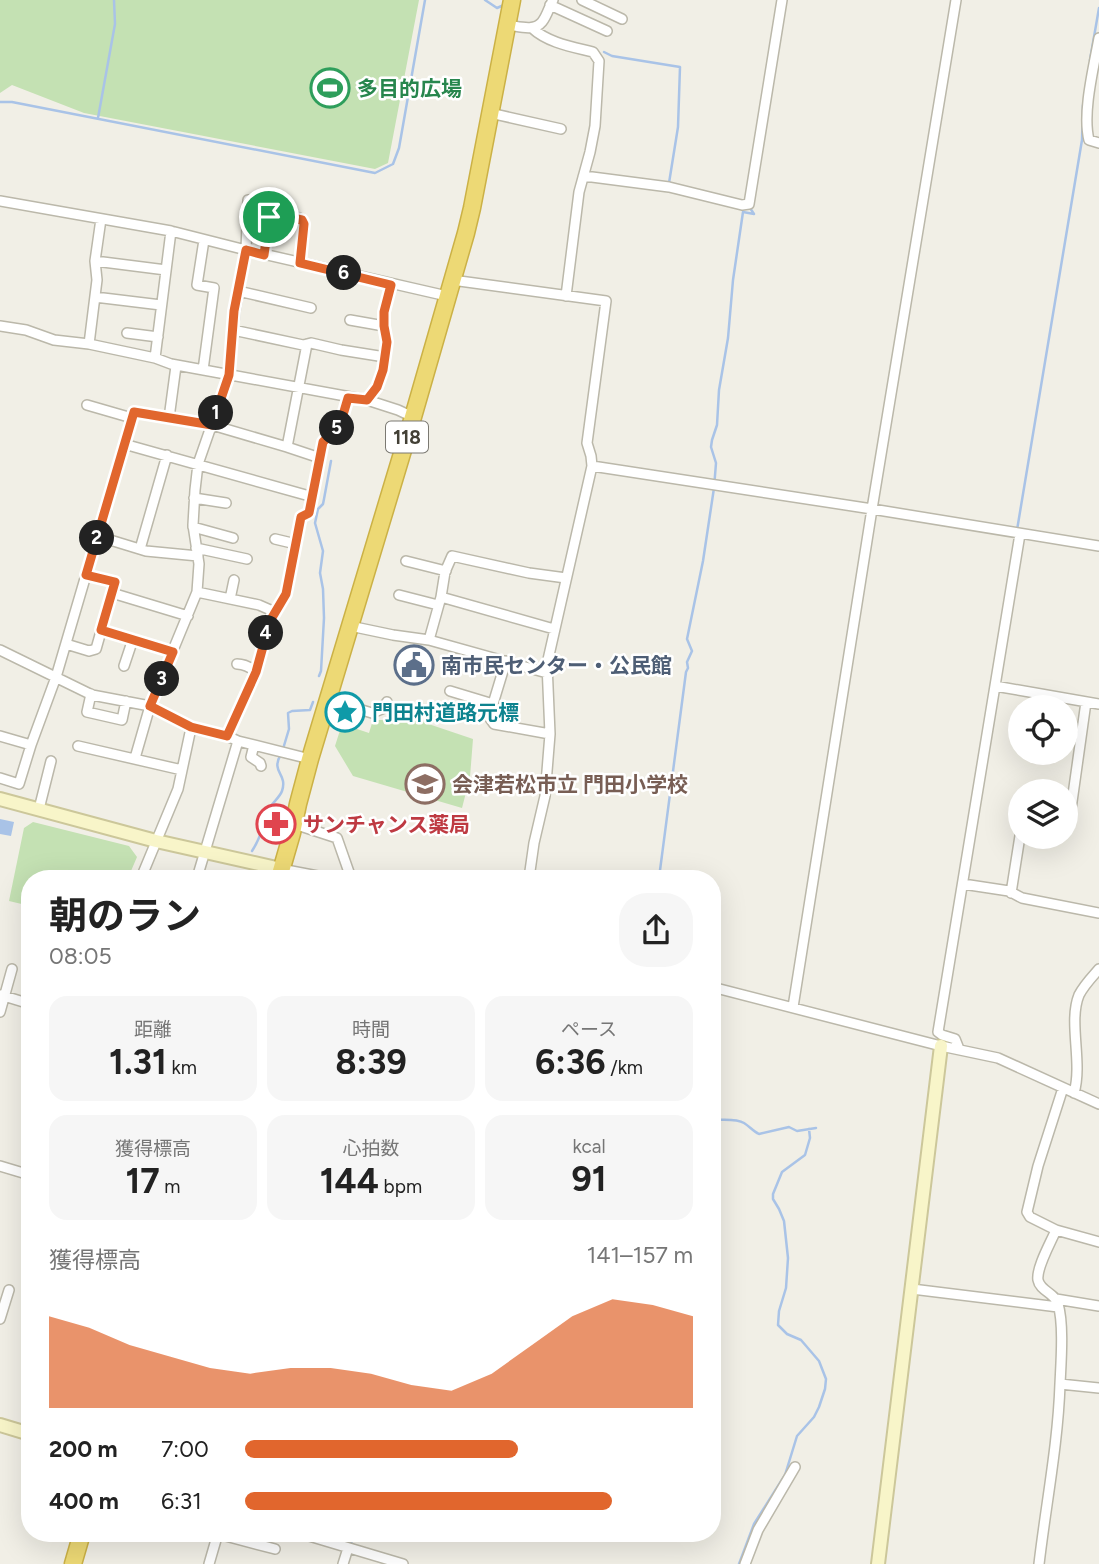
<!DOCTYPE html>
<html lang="ja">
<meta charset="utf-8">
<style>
:root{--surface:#fff;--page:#f6f6f6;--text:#222;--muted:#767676;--accent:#e1662d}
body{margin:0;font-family:Figtree,"Noto Sans JP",sans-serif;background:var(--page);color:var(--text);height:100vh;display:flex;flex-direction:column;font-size:26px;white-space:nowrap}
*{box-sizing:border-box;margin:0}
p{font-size:23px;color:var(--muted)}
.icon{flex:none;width:38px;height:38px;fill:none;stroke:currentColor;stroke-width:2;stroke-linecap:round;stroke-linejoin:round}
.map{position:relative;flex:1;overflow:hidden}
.sheet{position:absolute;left:21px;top:870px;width:700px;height:672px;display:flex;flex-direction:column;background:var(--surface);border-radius:28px;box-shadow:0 7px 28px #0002}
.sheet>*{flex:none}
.fabs{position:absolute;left:1008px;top:695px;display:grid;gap:14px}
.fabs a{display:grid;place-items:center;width:70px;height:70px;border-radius:50%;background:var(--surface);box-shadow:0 7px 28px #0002;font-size:35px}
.pin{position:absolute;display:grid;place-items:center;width:60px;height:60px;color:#fff;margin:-30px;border:4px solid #fff;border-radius:50%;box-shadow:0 2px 7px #0007}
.km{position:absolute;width:35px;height:35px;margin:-18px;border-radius:50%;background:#222;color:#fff;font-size:19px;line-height:35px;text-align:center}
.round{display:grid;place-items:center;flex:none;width:74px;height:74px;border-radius:28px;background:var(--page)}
.head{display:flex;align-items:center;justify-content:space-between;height:119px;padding:0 28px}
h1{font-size:38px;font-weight:700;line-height:52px}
.stats{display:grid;grid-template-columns:repeat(3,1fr);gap:10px;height:119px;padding:7px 28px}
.stats div{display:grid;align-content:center;border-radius:18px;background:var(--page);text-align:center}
.stats b{font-size:35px;font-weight:700}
.stats small{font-size:19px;font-weight:400}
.stats p{font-size:19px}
.chart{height:196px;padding:14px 28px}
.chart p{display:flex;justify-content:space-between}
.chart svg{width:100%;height:126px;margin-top:7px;fill:var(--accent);opacity:.7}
ul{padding:0 28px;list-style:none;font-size:23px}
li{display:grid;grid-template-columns:112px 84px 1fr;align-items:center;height:52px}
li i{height:18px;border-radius:9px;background:var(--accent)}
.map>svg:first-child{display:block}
.green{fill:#c4e1b3}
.water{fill:#a9c3e7}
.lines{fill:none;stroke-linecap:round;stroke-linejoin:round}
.stream{stroke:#a9c3e7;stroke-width:2.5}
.street-casing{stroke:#bbb8aa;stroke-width:12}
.secondary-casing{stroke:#ccc79a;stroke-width:16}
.highway-casing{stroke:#cbb146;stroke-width:19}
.street{stroke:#fff;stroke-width:9}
.secondary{stroke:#f8f5c9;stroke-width:12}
.highway{stroke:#edd975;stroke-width:16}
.route-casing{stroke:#fff;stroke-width:14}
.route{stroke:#e1662d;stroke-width:9}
.labels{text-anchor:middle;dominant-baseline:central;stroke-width:5;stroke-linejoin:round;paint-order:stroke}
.shield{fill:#fff;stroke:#7b7972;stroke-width:2}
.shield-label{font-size:19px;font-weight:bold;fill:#434036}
.leisure-label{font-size:21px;font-weight:bold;fill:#27864d;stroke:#fff;text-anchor:start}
.service-label{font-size:21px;font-weight:bold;fill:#4e5e75;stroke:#fff;text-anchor:start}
.culture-label{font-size:21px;font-weight:bold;fill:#0d838f;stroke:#fff;text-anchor:start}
.education-label{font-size:21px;font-weight:bold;fill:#785e54;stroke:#fff;text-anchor:start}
.health-label{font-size:21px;font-weight:bold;fill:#be3a42;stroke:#fff;text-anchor:start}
</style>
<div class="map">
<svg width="1099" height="1564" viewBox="0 0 1099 1564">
<rect width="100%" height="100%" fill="#f1efe6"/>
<!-- green -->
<path class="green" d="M 0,0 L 419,0 L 388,163 L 375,169 L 84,113 L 12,85 L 0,93 Z
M 393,712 L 473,739 L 470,777 L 462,808 L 353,776 L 335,746 L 342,724 L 369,733 L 373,720 L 382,720 Z
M 33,822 L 129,846 L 137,857 L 128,878 L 30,878 L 30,906 L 9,901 L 24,828 Z"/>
<!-- water -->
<path class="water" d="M 0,819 L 14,822 L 11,836 L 0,834 Z"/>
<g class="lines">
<!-- stream -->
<path class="stream" d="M 485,0 L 497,8 L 506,4
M 604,52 L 612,56 L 680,67 L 678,127 L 669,183
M 1090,60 L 1099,8
M 0,102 L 12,102 L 375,173 L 393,164 L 399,148 L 425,0
M 98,118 L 115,24 L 114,0
M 726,197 L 746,202
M 1017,530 L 1082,140 L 1083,105
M 319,676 L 321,671 L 324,618 L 323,589 L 320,573 L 323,551 L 315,523 L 318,509 L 323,504 L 324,499 L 331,461
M 283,749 L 289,729 L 288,713 L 292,711 L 310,710 L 313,702
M 252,851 C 262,836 263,825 269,809 C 272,803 280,797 282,791 C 288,773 270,773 281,754
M 659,878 L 686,672 L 688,668 L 687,662 L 692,651 L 687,639 L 703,561 L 714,488 L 716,463 L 711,447 L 712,440 L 717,425 L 719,390 L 728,338 L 733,280 L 743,212 L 754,214 L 750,208
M 712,1120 C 721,1120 736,1118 744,1123 C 749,1126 753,1131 759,1134 L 789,1127 L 797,1131 L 816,1128
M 350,1547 L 354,1533
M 739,1564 L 754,1524 L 785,1475 L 797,1436 L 814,1417 L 819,1407 L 825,1389 L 826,1379 L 819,1361 L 801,1340 L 787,1334 L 778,1325 L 779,1311 L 786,1288 L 788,1258 L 784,1221 L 779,1209 L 773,1199 L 773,1194 L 782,1172 L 805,1155 L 810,1138 L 809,1129"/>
<!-- street casing -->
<g class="street-casing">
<path id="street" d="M 582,0 L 622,19
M 550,5 L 607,31
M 507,25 C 518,26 534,32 542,22 C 547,16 549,7 553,0
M 532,28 C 548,43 573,47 593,52 L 599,61 L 595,126 L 590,152 L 579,192 L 566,296
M 1099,38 C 1094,66 1082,113 1089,140 L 1099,143
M 490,113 L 561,129
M 583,177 L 592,177 L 669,187 L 742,205 L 749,204 L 782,0
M 0,201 L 171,231 L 246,250 L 447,296
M 265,255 L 269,217 L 272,214 L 276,214 L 299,218 L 304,224 L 300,263
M 95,261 L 166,270
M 452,280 L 606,301 L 587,443 L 591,456 L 592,466 L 547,664 L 550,734 L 545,796 L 534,843 L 529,878
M 238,291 L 311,308
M 95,297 L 161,305
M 350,320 L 384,326
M 0,326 L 26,330 L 54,340 L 89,344 L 155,358 L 171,364 L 367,400 L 398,410 L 413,417
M 233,330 L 303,345 L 311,343 L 341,350 L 385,357
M 127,333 L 158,337
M 89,344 L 97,280 L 95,261 L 101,219
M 155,358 L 171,231
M 203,370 L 214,288 L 197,285 L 204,240
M 367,400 L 377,387 L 383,370 L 387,342 L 384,326 L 384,312 L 391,285
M 87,405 L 132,418
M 169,418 L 176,366
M 124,444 L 313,497
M 287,447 L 307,344
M 592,466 L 872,509 L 1099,546
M 194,498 L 226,503
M 193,527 L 233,538
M 97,536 L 146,551 L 198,556
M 275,539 L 296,544
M 196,548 L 247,559
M 140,549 L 167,455
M 406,561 L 446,571
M 197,592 L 259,605 L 275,612
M 112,593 L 188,616
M 399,595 L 438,605
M 441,597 L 554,629
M 230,599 L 234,580
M 350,626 L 393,635 L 429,640 L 547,673
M 101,630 L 173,652
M 429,640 L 441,597 L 445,572 L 452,556 L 529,573 L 566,578
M 66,644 L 89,651 L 96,649 L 115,582 L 86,575
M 0,650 L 92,695 L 150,706 L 191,728 L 227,736 L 238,741 L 310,759
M 506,661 L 489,717 L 494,724 L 550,734
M 237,664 C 244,664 250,667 256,672
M 124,666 L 133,639
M 995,686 L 1099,704
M 450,691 L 493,704
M 91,694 L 87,712 L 122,720 L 126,701
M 328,700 L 372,713 L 382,709 L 387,702
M 0,736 L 31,745
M 227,736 L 256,672 L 270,621 L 286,594 L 301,517 L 309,513 L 323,442 L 339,425 L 348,398
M 254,745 L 251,757 L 260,763 L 261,766
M 78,746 L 182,770
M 135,758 L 150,706 L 197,592 L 199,564 L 193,525 L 195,490 L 198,464 L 229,375 L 235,311 L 246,250 L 248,200
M 0,778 L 19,784 L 31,745 L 56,677 L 134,412 L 212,425 L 287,447 L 320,458
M 39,809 L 51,761
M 294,824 L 337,838 L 351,878
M 1066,824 L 1069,822 L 1070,816 L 1086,702
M 281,869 L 328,878
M 141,878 L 178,789 L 191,728
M 197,878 L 238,741
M 963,884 L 1009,891 L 1022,898 L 1099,913
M 1011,893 L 1020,836
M 712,987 L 941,1046 L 998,1058 L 1099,1104
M 1,995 L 30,1004
M 793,1007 L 872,509 L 956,0
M 0,1012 L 12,969
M 959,1049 L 955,1039 L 942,1035 L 938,1032 L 1020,534
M 1074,1093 C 1083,1062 1068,1022 1079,995 C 1084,985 1092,977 1099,969
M 0,1166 L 30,1175
M 1056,1230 L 1099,1242
M 912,1289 L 1058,1307
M 1056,1299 L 1099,1306
M 0,1319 L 9,1290
M 1060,1384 L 1099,1388
M 299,1533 L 403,1564
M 218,1534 L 275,1549
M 209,1564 L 218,1533
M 343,1564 L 348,1548
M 745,1564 L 758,1530 L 795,1467
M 1039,1564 C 1046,1504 1058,1444 1060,1384 C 1061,1362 1064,1324 1058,1304 C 1055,1293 1040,1291 1038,1280 C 1036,1268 1051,1242 1056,1230 L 1030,1217 L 1027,1212 L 1038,1166 L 1063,1088"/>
</g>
<!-- secondary casing -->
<g class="secondary-casing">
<path id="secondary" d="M 0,799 L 156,841 L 281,869
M 0,1425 L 30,1434
M 878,1564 L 941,1046"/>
</g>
<!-- highway casing -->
<g class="highway-casing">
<path id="highway" d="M 279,878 L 292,833 L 298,804 L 310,759 L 413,417 L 466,233 L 472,208 L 512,0
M 73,1564 L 82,1533"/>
</g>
<!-- street -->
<use href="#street" class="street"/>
<!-- secondary -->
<use href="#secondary" class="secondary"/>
<!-- highway -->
<use href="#highway" class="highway"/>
</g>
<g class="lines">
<!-- route casing -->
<g class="route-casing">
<path id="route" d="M 272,214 L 302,220 L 304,224 L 300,263 L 391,285 L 384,312 L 384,326 L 387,342 L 383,370 L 377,387 L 367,400 L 348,398 L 340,425 L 323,442 L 309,513 L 301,517 L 286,594 L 270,621 L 256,672 L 227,736 L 191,727 L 150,706 L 173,652 L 101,630 L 115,582 L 86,575 L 134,412 L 212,425 L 229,375 L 234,311 L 246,250 L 264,255 L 269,217 Z"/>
</g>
<!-- route -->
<use href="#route" class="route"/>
</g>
<!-- icons -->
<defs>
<g id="stadium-ring" transform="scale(2.0125)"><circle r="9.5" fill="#fff" stroke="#2e9e5b" stroke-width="1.5"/><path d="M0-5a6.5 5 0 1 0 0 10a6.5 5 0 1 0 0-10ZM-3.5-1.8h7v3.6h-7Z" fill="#2e9e5b"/></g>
<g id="civic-ring" transform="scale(2.0125)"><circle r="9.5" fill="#fff" stroke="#5c6f8a" stroke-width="1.5"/><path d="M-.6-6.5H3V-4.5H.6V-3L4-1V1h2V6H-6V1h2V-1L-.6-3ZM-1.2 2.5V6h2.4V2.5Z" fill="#5c6f8a"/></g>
<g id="sight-ring" transform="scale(2.0125)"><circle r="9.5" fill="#fff" stroke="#0f9aa8" stroke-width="1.5"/><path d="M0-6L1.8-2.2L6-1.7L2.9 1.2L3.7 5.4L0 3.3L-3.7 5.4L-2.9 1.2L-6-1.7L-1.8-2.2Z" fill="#0f9aa8"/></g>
<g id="school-ring" transform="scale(2.0125)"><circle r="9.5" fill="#fff" stroke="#8d6e63" stroke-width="1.5"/><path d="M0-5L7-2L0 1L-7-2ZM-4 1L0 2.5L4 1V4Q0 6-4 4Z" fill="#8d6e63"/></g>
<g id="pharmacy-ring" transform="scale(2.0125)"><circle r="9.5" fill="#fff" stroke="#e0444e" stroke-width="1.5"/><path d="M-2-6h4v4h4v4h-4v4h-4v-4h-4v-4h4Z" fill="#e0444e"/></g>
</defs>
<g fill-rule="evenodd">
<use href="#stadium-ring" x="330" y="88"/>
<use href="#civic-ring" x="414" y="665"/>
<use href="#sight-ring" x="345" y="712"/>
<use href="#school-ring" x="425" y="784"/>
<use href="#pharmacy-ring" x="276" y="824"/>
</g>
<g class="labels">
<!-- shield labels -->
<rect class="shield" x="386" y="421.5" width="42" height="31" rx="5"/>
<g class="shield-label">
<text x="407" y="437">118</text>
</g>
<!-- leisure labels -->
<g class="leisure-label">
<text x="357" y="88">多目的広場</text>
</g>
<!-- service labels -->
<g class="service-label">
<text x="441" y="665">南市民センター・公民館</text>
</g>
<!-- culture labels -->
<g class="culture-label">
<text x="372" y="712">門田村道路元標</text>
</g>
<!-- education labels -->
<g class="education-label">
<text x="452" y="784">会津若松市立 門田小学校</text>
</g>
<!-- health labels -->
<g class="health-label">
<text x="303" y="824">サンチャンス薬局</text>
</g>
</g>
</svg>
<div class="fabs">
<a><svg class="icon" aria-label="locate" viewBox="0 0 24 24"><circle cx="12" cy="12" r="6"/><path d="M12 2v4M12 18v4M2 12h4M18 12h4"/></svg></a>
<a><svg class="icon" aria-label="layers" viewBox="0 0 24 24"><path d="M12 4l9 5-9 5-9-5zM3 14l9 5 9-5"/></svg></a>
</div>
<div class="pin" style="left:269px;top:217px;background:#1e9e55"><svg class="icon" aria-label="arrive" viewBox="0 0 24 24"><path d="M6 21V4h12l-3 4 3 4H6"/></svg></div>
<b class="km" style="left:216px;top:413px">1</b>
<b class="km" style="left:97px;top:538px">2</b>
<b class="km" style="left:162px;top:679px">3</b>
<b class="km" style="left:266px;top:633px">4</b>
<b class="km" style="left:337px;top:428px">5</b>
<b class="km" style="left:344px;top:273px">6</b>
<section class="sheet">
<div class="head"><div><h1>朝のラン</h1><p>08:05</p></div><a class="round"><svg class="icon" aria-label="share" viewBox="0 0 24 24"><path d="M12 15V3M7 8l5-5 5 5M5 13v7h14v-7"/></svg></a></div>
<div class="stats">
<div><p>距離</p><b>1.31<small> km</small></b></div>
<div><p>時間</p><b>8:39</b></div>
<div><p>ペース</p><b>6:36<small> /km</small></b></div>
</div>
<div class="stats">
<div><p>獲得標高</p><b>17<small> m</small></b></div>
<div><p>心拍数</p><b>144<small> bpm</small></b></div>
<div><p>kcal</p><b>91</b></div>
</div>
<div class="chart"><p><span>獲得標高</span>141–157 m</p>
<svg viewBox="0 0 160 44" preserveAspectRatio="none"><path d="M0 44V12L10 16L20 22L30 26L40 30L50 32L60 30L70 30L80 32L90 36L100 38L110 32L120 22L130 12L140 6L150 8L160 12V44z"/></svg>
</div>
<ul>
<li><b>200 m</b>7:00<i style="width:61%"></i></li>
<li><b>400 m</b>6:31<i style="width:82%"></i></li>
</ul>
</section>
</div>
